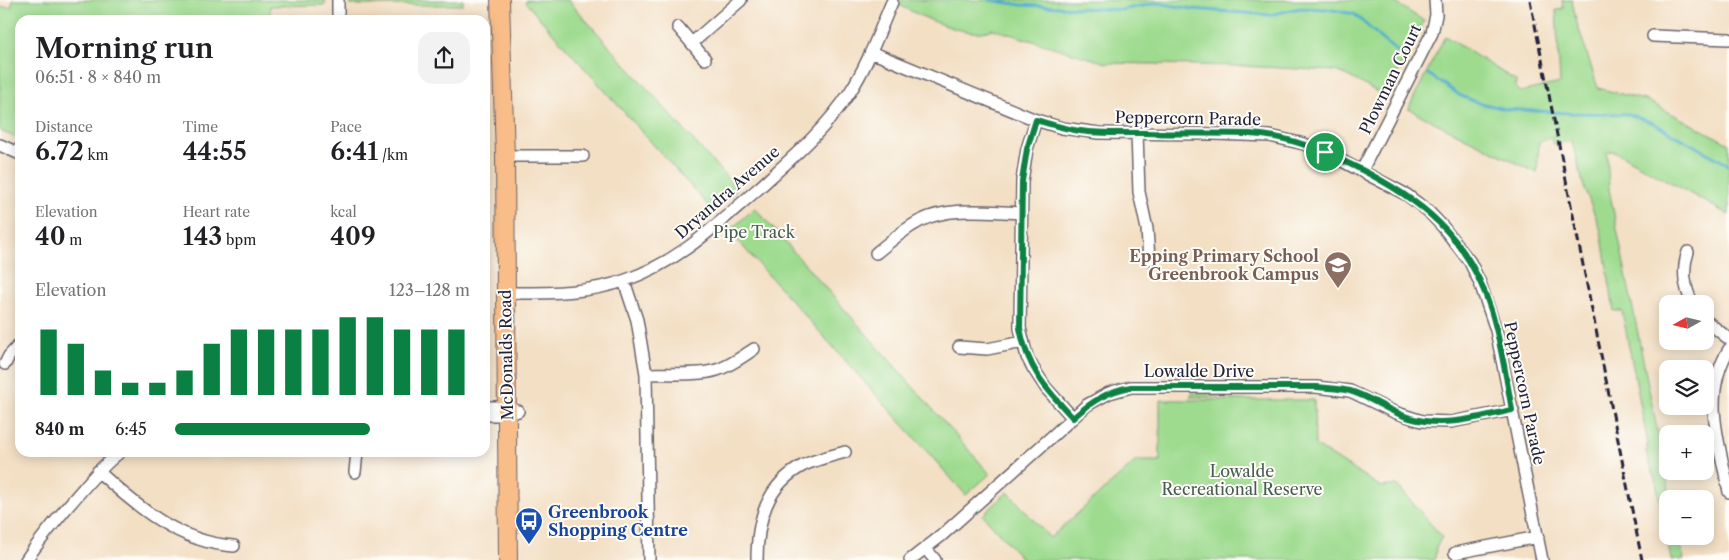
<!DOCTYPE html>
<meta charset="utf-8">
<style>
:root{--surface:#fff;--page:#f2f2f2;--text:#202124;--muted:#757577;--accent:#0b8043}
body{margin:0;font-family:"Libre Caslon Text",serif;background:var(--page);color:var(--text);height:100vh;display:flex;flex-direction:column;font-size:19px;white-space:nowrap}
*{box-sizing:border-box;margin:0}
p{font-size:16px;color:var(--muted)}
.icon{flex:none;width:28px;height:28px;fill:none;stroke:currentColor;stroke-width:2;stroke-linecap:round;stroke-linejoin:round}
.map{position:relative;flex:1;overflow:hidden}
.details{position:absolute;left:15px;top:15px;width:475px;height:442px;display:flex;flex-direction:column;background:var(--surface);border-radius:15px;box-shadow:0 2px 12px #0003}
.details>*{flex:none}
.needle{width:32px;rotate:262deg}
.buttons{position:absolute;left:1659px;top:295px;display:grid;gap:10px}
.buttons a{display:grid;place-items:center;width:55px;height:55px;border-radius:10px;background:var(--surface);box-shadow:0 2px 12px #0003;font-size:25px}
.pin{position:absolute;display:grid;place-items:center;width:42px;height:42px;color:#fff;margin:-21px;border:2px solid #fff;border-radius:50%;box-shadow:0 1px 5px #0007}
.round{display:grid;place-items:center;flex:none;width:52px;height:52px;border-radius:15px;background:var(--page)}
.summary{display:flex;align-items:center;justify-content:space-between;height:85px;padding:0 20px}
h1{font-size:28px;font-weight:600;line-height:38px}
.figures{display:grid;grid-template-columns:repeat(3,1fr);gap:8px;height:85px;padding:5px 20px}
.figures div{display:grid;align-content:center}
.figures b{font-size:25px;font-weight:600}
.figures small{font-size:14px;font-weight:400}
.figures p{font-size:14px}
.chart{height:140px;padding:10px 20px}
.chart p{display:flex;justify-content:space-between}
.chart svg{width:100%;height:90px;margin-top:5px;stroke:var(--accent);stroke-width:6}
ul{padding:0 20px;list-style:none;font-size:16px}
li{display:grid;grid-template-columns:80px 60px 1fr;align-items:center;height:38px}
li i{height:12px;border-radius:6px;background:var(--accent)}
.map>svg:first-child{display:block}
.green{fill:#9edb8f;stroke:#607e65}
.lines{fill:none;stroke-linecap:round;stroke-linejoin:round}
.stream{stroke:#4eadcc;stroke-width:3}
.minor-casing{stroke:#6b646b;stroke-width:14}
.primary-casing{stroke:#6b646b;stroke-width:20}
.minor{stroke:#fff;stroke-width:11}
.primary{stroke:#f8bd89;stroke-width:18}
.rail{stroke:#22223b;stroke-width:3;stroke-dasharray:8 4;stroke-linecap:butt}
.route-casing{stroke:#fff;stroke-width:10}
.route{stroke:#0b8043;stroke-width:6}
.labels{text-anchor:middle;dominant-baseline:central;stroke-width:4;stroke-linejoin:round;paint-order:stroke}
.street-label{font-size:16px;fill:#22223b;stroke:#fdfcf7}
.park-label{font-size:16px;fill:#475a54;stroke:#fdfcf7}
.education-label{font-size:16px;font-weight:bold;fill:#785e54;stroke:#fdfcf7;text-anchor:end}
.transit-label{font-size:16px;font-weight:bold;fill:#164399;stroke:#fdfcf7;text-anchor:start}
</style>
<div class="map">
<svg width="1729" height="560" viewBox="0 0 1729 560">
<rect width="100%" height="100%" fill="#fdfcf7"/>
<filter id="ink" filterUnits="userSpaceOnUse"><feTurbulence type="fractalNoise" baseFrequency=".02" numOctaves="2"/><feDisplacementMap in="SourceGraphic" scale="10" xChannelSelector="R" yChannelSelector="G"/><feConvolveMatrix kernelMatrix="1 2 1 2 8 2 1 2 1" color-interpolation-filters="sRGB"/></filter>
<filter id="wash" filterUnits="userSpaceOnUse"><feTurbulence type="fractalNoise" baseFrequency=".0096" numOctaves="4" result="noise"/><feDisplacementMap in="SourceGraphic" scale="20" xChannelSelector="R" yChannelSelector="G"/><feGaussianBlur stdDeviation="1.12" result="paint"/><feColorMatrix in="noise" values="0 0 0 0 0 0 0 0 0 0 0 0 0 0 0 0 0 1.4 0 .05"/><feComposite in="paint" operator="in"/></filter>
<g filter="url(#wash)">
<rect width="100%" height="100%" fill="#f3dfc4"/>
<!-- green -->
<path class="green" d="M 12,0 L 325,0 L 325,5 L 270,6 L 270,20 L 20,20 L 20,139 L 0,131 L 0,7 L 12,7 Z
M 351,0 L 463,0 L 463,5 L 351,5 Z
M 527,0 L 568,0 L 737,189 L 713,211 L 525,2 Z
M 889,0 L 1391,0 L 1424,21 L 1385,96 L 1344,74 L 1335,71 L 1241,66 L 1106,63 L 993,29 C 967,42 913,12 889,0 Z
M 1562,0 L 1572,0 L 1576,20 L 1598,88 L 1648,101 L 1729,144 L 1729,215 L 1614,151 L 1607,152 L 1609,189 L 1671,499 L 1668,499 L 1668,536 L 1679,536 L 1684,560 L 1671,560 L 1656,482 L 1646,452 L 1648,444 L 1622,311 L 1614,311 L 1601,231 L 1584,187 L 1572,141 L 1553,144 L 1551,137 L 1539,142 L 1537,173 L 1408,109 L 1445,36 L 1516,81 L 1516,89 L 1520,92 L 1560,83 L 1556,10 L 1563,9 Z
M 755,208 L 990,474 L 966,495 L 729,231 Z
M 1192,393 L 1222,393 L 1222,397 L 1190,397 Z
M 1160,400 L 1314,400 L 1315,445 L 1381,487 L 1397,485 L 1442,537 L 1436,548 L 1435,560 L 1023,560 L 983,515 L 1008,492 L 1050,538 L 1136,461 L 1160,461 Z"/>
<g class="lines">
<!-- stream -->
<path class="stream" d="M 990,0 L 1021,5 L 1121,10 L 1158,3 L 1193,9 L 1270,15 L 1300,8 L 1327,9 L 1354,14 L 1389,45 L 1405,57
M 1428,74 L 1461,96 L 1479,103 L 1506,109 L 1568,113 L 1628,114 L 1653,123 L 1729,165"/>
</g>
</g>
<g filter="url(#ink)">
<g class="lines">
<!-- minor casing -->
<g class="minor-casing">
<path id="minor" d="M 338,0 L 338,20
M 678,27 L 705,59
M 1653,36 L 1729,39
M 692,43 L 741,0
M 871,52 L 1036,120 L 1062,128 L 1099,133 L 1214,134 L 1270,136 L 1304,144 L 1325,152 L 1407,195 L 1428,211 L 1443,227 L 1470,262 L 1480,283 L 1496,330 L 1542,560
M 1036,120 L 1027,149 L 1022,181 L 1020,328 L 1027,357 L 1033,368 L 1046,388 L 1073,418
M 1137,133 L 1139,192 L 1147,229 L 1149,259
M 0,145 L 20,154
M 505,156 L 583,156
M 1362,170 L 1432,33 L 1436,15 L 1435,0
M 1688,252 C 1682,269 1684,288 1693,304
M 876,253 C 890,242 904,229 920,221 C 950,206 989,212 1021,213
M 624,281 L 637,320 L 646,374 L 649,560
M 505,293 C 545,293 588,294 626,280 C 682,260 715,226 759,188 C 792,158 826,129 850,92 C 868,64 879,32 892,2
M 1705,320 L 1729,339
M 959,347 L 987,349 L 1023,342
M 1729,349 C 1701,396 1719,442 1729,492
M 5,364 L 9,356 L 20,344
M 646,374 C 666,373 698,376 717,370 C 730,366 742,357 754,349
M 485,407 L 506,407 L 513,409
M 485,415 L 506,415 L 518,411
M 98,471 C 137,507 180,543 234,546
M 355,472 L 357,452
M 926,549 L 935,560
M 1455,553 L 1538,537
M 26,560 C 39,541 54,523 69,505 C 85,487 100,467 120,452
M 757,560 C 757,521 766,485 804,465 C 817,459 831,456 845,452
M 910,560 L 941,536 L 1087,405 L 1109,393 L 1131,387 L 1316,387 L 1350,391 L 1394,412 L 1422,421 L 1451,422 L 1513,410"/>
</g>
<!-- primary casing -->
<g class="primary-casing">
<path id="primary" d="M 500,0 L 505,156 L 508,560"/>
</g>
<!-- minor -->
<use href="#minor" class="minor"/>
<!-- primary -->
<use href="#primary" class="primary"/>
<!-- rail -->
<path class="rail" d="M 1530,0 L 1642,560"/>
</g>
</g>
<g class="lines" filter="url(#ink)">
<!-- route casing -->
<g class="route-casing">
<path id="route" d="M 1036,120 C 1050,124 1065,129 1080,131 C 1101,134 1123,133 1144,133 C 1180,134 1215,133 1250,134 C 1289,136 1321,150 1354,166 C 1421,199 1468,236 1491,310 C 1501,342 1506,377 1512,410 C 1479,417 1444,428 1410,418 C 1389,412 1371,397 1350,391 C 1339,388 1327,388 1316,387 L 1131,387 C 1107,391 1091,402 1073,418 C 1046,389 1027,368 1020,328 L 1022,181 L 1027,149 Z"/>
</g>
<!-- route -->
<use href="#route" class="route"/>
</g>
<!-- icons -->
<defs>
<g id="school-pin" transform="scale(1.4375)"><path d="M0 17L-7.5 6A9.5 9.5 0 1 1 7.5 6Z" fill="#8d6e63" stroke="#fdfcf7"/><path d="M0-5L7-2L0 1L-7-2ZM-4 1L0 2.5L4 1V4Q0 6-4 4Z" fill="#fff"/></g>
<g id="bus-pin" transform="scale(1.4375)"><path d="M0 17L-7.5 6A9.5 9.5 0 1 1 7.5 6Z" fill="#1a4fb4" stroke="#fdfcf7"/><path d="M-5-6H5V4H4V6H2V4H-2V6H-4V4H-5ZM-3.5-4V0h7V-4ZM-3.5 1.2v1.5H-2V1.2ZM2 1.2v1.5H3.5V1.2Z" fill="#fff"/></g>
</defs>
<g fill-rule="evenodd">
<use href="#school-pin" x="1338" y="265"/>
<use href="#bus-pin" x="529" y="521"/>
</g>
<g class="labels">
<!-- street labels -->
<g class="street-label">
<text transform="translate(1390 79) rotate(-64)">Plowman Court</text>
<text transform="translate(1188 118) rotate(1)">Peppercorn Parade</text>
<text transform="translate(727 192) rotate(-41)">Dryandra Avenue</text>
<text transform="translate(506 355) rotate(-91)">McDonalds Road</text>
<text x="1199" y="371">Lowalde Drive</text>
<text transform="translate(1525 393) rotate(78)">Peppercorn Parade</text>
</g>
<!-- park labels -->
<g class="park-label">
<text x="754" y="232">Pipe Track</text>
<text x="1242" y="471">Lowalde<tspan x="1242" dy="18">Recreational Reserve</tspan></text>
</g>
<!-- education labels -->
<g class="education-label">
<text x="1319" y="256">Epping Primary School<tspan x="1319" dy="18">Greenbrook Campus</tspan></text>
</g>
<!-- transit labels -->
<g class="transit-label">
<text x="548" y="512">Greenbrook<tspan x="548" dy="18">Shopping Centre</tspan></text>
</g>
</g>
</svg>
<div class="buttons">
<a><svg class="needle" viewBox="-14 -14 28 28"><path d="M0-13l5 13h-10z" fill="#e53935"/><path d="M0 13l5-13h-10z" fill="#757577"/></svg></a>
<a><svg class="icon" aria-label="layers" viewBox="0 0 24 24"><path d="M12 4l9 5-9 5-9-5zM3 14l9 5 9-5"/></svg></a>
<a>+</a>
<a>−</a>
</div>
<div class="pin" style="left:1325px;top:152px;background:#1e9e55"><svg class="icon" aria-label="arrive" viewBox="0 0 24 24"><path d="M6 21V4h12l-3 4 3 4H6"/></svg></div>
<section class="details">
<div class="summary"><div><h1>Morning run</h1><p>06:51 · 8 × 840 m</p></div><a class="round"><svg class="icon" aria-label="share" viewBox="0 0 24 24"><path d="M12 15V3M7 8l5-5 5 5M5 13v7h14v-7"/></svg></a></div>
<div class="figures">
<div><p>Distance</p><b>6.72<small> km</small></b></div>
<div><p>Time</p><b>44:55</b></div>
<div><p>Pace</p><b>6:41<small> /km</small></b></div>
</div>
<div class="figures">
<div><p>Elevation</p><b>40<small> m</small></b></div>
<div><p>Heart rate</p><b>143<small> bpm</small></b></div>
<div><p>kcal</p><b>409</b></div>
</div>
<div class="chart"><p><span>Elevation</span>123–128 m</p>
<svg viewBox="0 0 160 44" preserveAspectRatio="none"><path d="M5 44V12M15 44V19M25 44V32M35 44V38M45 44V38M55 44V32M65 44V19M75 44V12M85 44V12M95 44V12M105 44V12M115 44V6M125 44V6M135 44V12M145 44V12M155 44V12"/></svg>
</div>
<ul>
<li><b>840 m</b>6:45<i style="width:66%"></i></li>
</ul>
</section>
</div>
